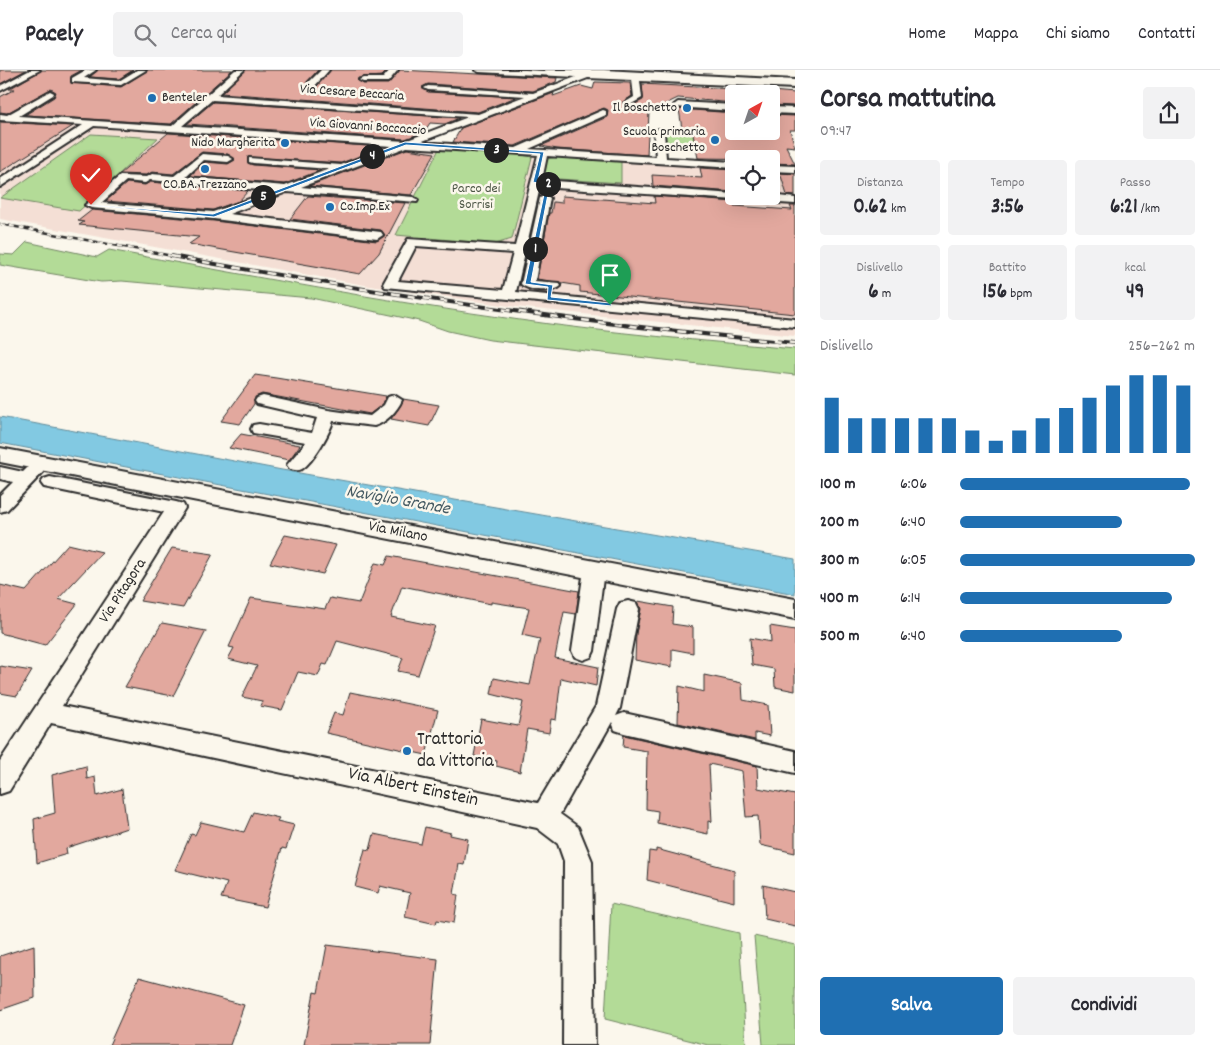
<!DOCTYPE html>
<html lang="it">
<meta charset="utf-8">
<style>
:root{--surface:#fff;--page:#f2f2f3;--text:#2b2b33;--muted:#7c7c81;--line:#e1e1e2;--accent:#1f6fb2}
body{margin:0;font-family:Dekko,sans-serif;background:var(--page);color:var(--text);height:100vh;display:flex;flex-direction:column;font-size:19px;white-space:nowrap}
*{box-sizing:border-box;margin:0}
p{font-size:16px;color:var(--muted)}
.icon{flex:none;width:28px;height:28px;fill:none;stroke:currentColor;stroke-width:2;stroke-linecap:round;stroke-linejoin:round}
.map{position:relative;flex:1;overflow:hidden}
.drawer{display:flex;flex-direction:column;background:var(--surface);width:425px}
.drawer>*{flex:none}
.needle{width:32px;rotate:40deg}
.tools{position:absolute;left:725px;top:15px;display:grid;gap:10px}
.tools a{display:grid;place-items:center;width:55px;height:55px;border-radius:5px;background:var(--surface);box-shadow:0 5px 20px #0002;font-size:25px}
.pin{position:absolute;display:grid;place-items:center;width:42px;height:42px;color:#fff;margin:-51px -21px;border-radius:50% 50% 50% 0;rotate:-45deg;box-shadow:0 0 5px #0007}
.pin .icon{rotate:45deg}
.km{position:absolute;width:25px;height:25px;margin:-12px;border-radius:50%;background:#222;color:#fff;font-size:14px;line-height:25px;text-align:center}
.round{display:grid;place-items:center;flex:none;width:52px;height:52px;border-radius:5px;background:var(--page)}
.head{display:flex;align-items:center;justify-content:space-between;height:85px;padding:0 25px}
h1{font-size:28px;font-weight:700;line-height:38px}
.figures{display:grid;grid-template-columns:repeat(3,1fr);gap:8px;height:85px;padding:5px 25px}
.figures div{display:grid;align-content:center;border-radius:5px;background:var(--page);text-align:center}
.figures b{font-size:21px;font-weight:700}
.figures small{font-size:14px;font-weight:400}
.figures p{font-size:14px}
.chart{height:140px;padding:10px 25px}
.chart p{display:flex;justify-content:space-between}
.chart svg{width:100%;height:90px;margin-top:5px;stroke:var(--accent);stroke-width:6}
.button{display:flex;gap:10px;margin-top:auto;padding:10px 25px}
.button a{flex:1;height:58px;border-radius:5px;background:var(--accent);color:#fff;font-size:20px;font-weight:700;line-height:58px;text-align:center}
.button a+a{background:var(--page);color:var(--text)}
ul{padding:0 25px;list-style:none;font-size:16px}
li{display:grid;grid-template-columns:80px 60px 1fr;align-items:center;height:38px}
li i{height:12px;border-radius:6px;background:var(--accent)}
header{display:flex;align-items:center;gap:30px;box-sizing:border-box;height:70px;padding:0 25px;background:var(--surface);border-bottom:1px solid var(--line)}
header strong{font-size:24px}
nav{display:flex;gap:28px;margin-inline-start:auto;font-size:18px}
.search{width:350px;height:45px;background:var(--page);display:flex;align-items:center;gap:12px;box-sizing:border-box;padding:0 18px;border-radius:5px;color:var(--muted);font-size:19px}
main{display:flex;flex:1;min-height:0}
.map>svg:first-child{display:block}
.built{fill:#f4dfd5}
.green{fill:#b3db97;stroke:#6f8361}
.water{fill:#82c9e2;stroke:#5f8a99}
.building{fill:#e2a89e;stroke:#2b2b2b}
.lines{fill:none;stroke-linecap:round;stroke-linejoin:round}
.minor-casing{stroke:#2b2b2b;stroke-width:4}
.major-casing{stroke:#2b2b2b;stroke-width:4}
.minor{fill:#fbf7ec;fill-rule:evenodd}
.major{fill:#fbf7ec;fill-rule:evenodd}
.rail-far1-casing{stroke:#2b2b2b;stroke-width:2.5}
.rail-casing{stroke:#2b2b2b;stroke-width:4}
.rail-far1{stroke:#fbf7ec;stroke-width:2;stroke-dasharray:5;stroke-linecap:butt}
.rail{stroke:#fbf7ec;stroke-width:2.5;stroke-dasharray:8;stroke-linecap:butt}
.route{fill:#1f6fb2;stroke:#fff}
.poi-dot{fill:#1f6fb2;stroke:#fbf7ec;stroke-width:2}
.labels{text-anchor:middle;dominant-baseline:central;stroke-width:5;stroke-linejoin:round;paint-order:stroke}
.far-street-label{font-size:14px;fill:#2b2b2b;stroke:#fbf7ec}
.far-poi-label{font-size:14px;fill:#2b2b2b;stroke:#fbf7ec;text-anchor:end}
.far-park-label{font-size:14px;fill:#4d5746;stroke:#fbf7ec}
.street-label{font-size:16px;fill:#2b2b2b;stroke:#fbf7ec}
.water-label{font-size:18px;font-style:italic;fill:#455a62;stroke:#fbf7ec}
.near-poi-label{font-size:19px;fill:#2b2b2b;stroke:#fbf7ec;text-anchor:start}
.near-street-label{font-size:19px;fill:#2b2b2b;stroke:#fbf7ec}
</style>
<header>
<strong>Pacely</strong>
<div class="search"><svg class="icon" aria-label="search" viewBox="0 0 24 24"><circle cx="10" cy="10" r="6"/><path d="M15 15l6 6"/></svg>Cerca qui</div>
<nav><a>Home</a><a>Mappa</a><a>Chi siamo</a><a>Contatti</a></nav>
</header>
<main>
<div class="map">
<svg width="795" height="975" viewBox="0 0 795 975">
<rect width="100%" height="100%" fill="#fbf7ec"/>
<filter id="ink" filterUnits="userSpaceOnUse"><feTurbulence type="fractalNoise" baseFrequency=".02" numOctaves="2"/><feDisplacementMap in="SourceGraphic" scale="10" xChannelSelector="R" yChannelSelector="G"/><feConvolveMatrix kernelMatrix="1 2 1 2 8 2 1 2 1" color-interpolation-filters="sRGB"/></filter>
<g filter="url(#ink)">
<!-- built -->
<path class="built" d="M 0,0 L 236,0 L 171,60 L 734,98 L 734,126 L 771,126 L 771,100 L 795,102 L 795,266 L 516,237 L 370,216 L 0,149 Z"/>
<!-- green -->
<path class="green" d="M 664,60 L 706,63 L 708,72 L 688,71 L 688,77 L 665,75 Z
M 91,64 L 158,68 L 79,141 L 0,128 Z
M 439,79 L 522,85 L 532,87 L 512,169 L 495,174 L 396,165 Z
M 558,87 L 621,91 L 621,113 L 543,108 L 547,89 Z
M 27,172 L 97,187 L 109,180 C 246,205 382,231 520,250 C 611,263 703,271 795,279 L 795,305 L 490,270 L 448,261 L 419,251 L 311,228 L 122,211 L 101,212 L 0,195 L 0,184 L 14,185 Z
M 611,834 L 739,863 L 746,975 L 708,975 L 605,949 Z
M 754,866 L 795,875 L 795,975 L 763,975 Z"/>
<!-- water -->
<path class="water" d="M 0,347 L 282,400 L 795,489 L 795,524 L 0,373 Z"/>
<!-- building -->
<path class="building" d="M 0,0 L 26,0 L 0,14 Z
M 42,0 L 82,0 L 71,6 L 71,13 L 121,17 L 148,0 L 232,0 L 171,54 L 25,45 L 54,27 L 56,22 L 51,19 L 7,43 L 0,42 L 0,27 L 15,19 L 9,19 Z
M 98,0 L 133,0 L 119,9 L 90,7 Z
M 246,0 L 318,0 L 307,12 L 308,19 L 315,18 L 331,0 L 388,0 L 382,6 L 358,8 L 357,11 L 363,14 L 388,14 L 400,0 L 557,8 L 556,12 L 533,21 L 428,14 L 422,17 L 428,22 L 516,27 L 478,42 L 221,23 Z
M 595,12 L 630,13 L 632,26 L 622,33 L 627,38 L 643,30 L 642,14 L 734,19 L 734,33 L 678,28 L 649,42 L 647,85 L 557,79 L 541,76 L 607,47 L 608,40 L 604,38 L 515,76 L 453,72 L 461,58 L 554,23 L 553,26 L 581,16 L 593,19 Z
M 771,21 L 795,23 L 795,36 L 771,35 Z
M 213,32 L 459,48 L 445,54 L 430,53 L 424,62 L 405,69 L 187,54 Z
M 679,39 L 734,43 L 734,61 L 740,61 L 741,64 L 772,66 L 771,45 L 795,46 L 795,60 L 790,60 L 795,77 L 786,76 L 795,94 L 773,93 L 772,89 L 698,88 L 692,60 L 682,59 Z
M 0,52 L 73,56 L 0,102 Z
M 168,63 L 383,77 L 341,93 L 248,87 L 248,93 L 253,95 L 321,100 L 285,114 L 190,106 L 205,92 L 228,94 L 235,90 L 228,84 L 202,82 L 173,104 L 152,102 L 147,105 L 120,104 Z
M 407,79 L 435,83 L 411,125 L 309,116 Z
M 700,98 L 733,100 L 734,122 L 653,116 L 652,105 L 702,108 Z
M 780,103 L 795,104 L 795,126 L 787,125 Z
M 150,112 L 248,121 L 239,131 L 213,140 L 106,131 L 127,113 L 145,115 Z
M 308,126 L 405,133 L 379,183 L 360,204 L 189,174 L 199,167 L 79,155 L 84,152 L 78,151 L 92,140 L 214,151 L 377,171 L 385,165 L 381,160 L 290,149 Z
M 562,126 L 655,133 L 654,126 L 734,132 L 734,136 L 792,140 L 790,136 L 795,136 L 795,244 L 580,222 L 580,216 L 537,209 L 549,143 L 551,143 L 553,132 L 562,133 Z
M 255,305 L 276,308 L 386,326 L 383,334 L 370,344 L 262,324 L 255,327 L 254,334 L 240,354 L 221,351 Z
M 403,329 L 439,335 L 429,356 L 391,349 L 401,335 Z
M 241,364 L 300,375 L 289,390 L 229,378 Z
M 285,465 L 336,475 L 323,504 L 270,493 Z
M 68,474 L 102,482 L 58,529 L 77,534 L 45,575 L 0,563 L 0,515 L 26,521 Z
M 172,478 L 213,484 L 183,538 L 140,531 Z
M 389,486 L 579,521 L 576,544 L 564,542 L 555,588 L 598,597 L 596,616 L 561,608 L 556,650 L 551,649 L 549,663 L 527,659 L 520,702 L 496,696 L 497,691 L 474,686 L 481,649 L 518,656 L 523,632 L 491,624 L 494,608 L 530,615 L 540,569 L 522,565 L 529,538 L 491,532 L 491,534 L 402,516 L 391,547 L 435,556 L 418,605 L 398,601 L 403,588 L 337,571 L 327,595 L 323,594 L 318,606 L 298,602 L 282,640 L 260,636 L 262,631 L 242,627 L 257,596 L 228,589 L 234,578 L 229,577 L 251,528 L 325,539 L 330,528 L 359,533 L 375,493 L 385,495 Z
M 638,531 L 673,537 L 672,554 L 693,557 L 693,583 L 672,579 L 672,597 L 635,590 L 636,563 L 641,539 Z
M 162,553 L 206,561 L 173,626 L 125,617 Z
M 770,556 L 795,560 L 795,621 L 775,617 L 774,599 L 752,595 L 750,568 L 771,572 Z
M 0,596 L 32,601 L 17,626 L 0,623 Z
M 704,605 L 742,613 L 743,630 L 768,635 L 770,666 L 755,663 L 755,670 L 678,653 L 679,616 L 704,622 Z
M 350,622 L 438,640 L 426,685 L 326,663 L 334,643 L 343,645 Z
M 624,665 L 757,696 L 758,718 L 795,725 L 795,783 L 760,775 L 758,746 L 746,747 L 742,701 L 709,694 L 712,752 L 708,751 L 708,764 L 657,753 L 658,741 L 646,739 L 647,681 L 623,677 Z
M 86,696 L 87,709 L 95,707 L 97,726 L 122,719 L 127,758 L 66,778 L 67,784 L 37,793 L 34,749 L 55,743 L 52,705 Z
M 253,742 L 279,748 L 277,751 L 294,755 L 286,779 L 282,778 L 265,837 L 221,828 L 227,813 L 175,800 L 191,764 L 195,765 L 201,752 L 244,762 Z
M 425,757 L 451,763 L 450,765 L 468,769 L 464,795 L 459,794 L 454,824 L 458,825 L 454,853 L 437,850 L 436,854 L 405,847 L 410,823 L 380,816 L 378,823 L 355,817 L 365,779 L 370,780 L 374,764 L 421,774 Z
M 656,779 L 734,800 L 734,832 L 647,810 L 649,781 L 656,782 Z
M 763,815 L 795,822 L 795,856 L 765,849 Z
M 34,875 L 35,928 L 0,940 L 0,886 Z
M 327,875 L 438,889 L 430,975 L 304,975 L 314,922 L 318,923 Z
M 139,907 L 244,935 L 230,975 L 109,975 Z"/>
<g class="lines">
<!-- minor casing -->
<g class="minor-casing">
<path id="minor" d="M 30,0 L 40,0 L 0,21 L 0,16 Z
M 86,0 L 96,0 L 84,8 L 119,11 L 137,0 L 146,0 L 121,15 L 72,12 L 72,8 Z
M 235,0 L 244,0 L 217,25 L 478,44 L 525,26 L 428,20 L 424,18 L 428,16 L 533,23 L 576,7 L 479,2 L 475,0 L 525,0 L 795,14 L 795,18 L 640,11 L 642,28 L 628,36 L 624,33 L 634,27 L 632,10 L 588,8 L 420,72 L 516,78 L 603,40 L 606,41 L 606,45 L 529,79 L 656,87 L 654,62 L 659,59 L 664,62 L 666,88 L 734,92 L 734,98 L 547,86 L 542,110 L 734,124 L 734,126 L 771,125 L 795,128 L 795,134 L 540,117 L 516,222 L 795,249 L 795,257 L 385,217 L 383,214 L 408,169 L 515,176 L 538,85 L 407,77 L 301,117 L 413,127 L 418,130 L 417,132 L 287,122 L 229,144 L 381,162 L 383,165 L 377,169 L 214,149 L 91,138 L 85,135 L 120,106 L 147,107 L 152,104 L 174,106 L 202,84 L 228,86 L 233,89 L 228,92 L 204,90 L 186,107 L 285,116 L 329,99 L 253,93 L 249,92 L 249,88 L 341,95 L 392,76 L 94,56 L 0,117 L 0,109 L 83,55 L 0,50 L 0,44 L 7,45 L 50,21 L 54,23 L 53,25 L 19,46 L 172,56 ZM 212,30 L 468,47 L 405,71 L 182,56 ZM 150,110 L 271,121 L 213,142 L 101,133 L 126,111 L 145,113 ZM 416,176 L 513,183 L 503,220 L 398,211 Z
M 321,0 L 329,0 L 314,17 L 308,17 L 308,13 Z
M 390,0 L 398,0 L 388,12 L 363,12 L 359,10 L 363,8 L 383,8 Z
M 678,32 L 734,35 L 734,41 L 675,37 L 674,35 Z
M 771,37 L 795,38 L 795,44 L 771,43 Z
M 771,95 L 795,96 L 795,102 L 771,101 Z
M 545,125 L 550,128 L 535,211 L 559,213 L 561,216 C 554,223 528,221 521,214 L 540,128 Z
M 394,325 L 402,330 C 397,341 386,353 374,356 L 333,351 C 330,363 313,392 302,399 C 298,401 294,400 290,399 L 287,395 L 306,372 L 259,364 L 253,363 L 251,359 L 253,355 L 259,354 L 312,363 L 317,348 L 257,334 L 255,331 L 257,328 L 263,326 L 328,340 L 370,346 L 384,335 L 388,327 Z
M 42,388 L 48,389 L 51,393 L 48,397 L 7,440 L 0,442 L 0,425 L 13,412 L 0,409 L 0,397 L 23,402 L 36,389 Z
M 50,407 L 176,432 L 183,434 L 185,438 L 62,636 L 538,733 L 596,636 L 617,539 L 620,533 L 628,531 L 636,533 L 639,539 L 620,638 L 616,646 L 624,643 L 795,681 L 795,703 L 624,663 L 615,660 L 612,652 L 560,744 L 578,757 L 592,791 L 595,975 L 563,975 L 564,791 L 558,774 L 537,758 L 51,653 L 9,721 L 0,724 L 0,691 L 164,442 L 44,417 L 41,413 L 44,409 Z
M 594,493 L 601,495 L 604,500 L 594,581 L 591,587 L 583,590 L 575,587 L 572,581 L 584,500 L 587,495 Z"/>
</g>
<!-- major casing -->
<g class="major-casing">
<path id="major" d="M 544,0 L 604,0 L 795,10 L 795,16 L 549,3 Z
M 0,378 L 795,529 L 795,549 L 0,392 Z"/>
</g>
<!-- minor -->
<use href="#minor" class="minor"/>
<!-- major -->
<use href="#major" class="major"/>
<!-- rail-far1 casing -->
<g class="rail-far1-casing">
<path id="rail-far1" d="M 0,154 L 178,187"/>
</g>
<!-- rail casing -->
<g class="rail-casing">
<path id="rail" d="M 171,186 C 378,224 585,254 795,273"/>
</g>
<!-- rail-far1 -->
<use href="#rail-far1" class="rail-far1"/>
<!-- rail -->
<use href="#rail" class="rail"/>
</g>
</g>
<!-- route -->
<path class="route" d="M 405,72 L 544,82 L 538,111 L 550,114 L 531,212 L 553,215 L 551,227 L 610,233 L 612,236 L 547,230 L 548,217 L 525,214 L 546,115 L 533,112 L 540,84 L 406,75 L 214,147 L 88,135 L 213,144 Z"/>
<!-- markers -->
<g class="poi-dot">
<circle cx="152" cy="28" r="5"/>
<circle cx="687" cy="38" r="5"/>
<circle cx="715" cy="70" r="5"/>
<circle cx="285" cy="73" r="5"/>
<circle cx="205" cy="99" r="5"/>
<circle cx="330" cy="137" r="5"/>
<circle cx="407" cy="681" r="5"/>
</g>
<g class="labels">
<!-- far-street labels -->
<g class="far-street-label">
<text transform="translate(352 23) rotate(4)">Via Cesare Beccaria</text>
<text transform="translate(368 57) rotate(4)">Via Giovanni Boccaccio</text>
</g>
<!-- far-poi labels -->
<g class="far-poi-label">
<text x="162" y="28" text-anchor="start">Benteler</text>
<text x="677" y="38">Il Boschetto</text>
<text x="705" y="62">Scuola primaria<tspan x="705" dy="16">Boschetto</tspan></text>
<text x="275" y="73">Nido Margherita</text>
<text x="205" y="115" text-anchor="middle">CO.BA. Trezzano</text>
<text x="340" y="137" text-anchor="start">Co.Imp.Ex</text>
</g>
<!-- far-park labels -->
<g class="far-park-label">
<text x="476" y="119">Parco dei<tspan x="476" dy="16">Sorrisi</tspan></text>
</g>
<!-- street labels -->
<g class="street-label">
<text transform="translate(398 462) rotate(11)">Via Milano</text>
<text transform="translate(123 521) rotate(-57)">Via Pitagora</text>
</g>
<!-- water labels -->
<g class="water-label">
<text transform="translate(398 431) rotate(10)">Naviglio Grande</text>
</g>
<!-- near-poi labels -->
<g class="near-poi-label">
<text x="417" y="670">Trattoria<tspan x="417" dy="22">da Vittoria</tspan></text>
</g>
<!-- near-street labels -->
<g class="near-street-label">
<text transform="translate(413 718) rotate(12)">Via Albert Einstein</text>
</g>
</g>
</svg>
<div class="tools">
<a><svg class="needle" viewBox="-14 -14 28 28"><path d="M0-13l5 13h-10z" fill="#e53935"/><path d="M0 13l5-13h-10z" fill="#7c7c81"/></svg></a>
<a><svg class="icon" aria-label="locate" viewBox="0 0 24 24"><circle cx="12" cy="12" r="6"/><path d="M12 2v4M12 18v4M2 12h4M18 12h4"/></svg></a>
</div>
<div class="pin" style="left:610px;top:235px;background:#1e9e55"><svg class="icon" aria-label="arrive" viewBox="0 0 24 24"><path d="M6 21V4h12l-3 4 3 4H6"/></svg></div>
<div class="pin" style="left:91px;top:135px;background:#d93025"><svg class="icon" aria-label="check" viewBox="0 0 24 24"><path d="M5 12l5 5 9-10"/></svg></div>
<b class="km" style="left:535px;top:179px">1</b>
<b class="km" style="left:548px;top:114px">2</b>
<b class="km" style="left:496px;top:80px">3</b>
<b class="km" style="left:372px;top:86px">4</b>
<b class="km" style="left:263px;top:127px">5</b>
</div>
<section class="drawer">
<div class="head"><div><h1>Corsa mattutina</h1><p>09:47</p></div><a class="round"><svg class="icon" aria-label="share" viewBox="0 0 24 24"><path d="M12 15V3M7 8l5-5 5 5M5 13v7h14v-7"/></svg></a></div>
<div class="figures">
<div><p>Distanza</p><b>0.62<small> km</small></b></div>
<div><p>Tempo</p><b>3:56</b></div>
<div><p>Passo</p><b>6:21<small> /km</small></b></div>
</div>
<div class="figures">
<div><p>Dislivello</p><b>6<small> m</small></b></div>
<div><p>Battito</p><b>156<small> bpm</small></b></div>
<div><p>kcal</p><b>49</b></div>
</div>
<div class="chart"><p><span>Dislivello</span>256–262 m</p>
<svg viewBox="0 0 160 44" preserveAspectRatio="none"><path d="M5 44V17M15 44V27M25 44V27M35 44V27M45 44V27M55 44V27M65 44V33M75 44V38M85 44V33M95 44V27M105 44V22M115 44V17M125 44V11M135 44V6M145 44V6M155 44V11"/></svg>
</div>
<ul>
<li><b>100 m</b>6:06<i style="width:98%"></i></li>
<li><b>200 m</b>6:40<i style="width:69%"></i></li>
<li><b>300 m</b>6:05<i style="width:100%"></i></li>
<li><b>400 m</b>6:14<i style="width:90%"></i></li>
<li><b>500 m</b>6:40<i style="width:69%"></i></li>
</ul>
<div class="button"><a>Salva</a><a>Condividi</a></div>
</section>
</main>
